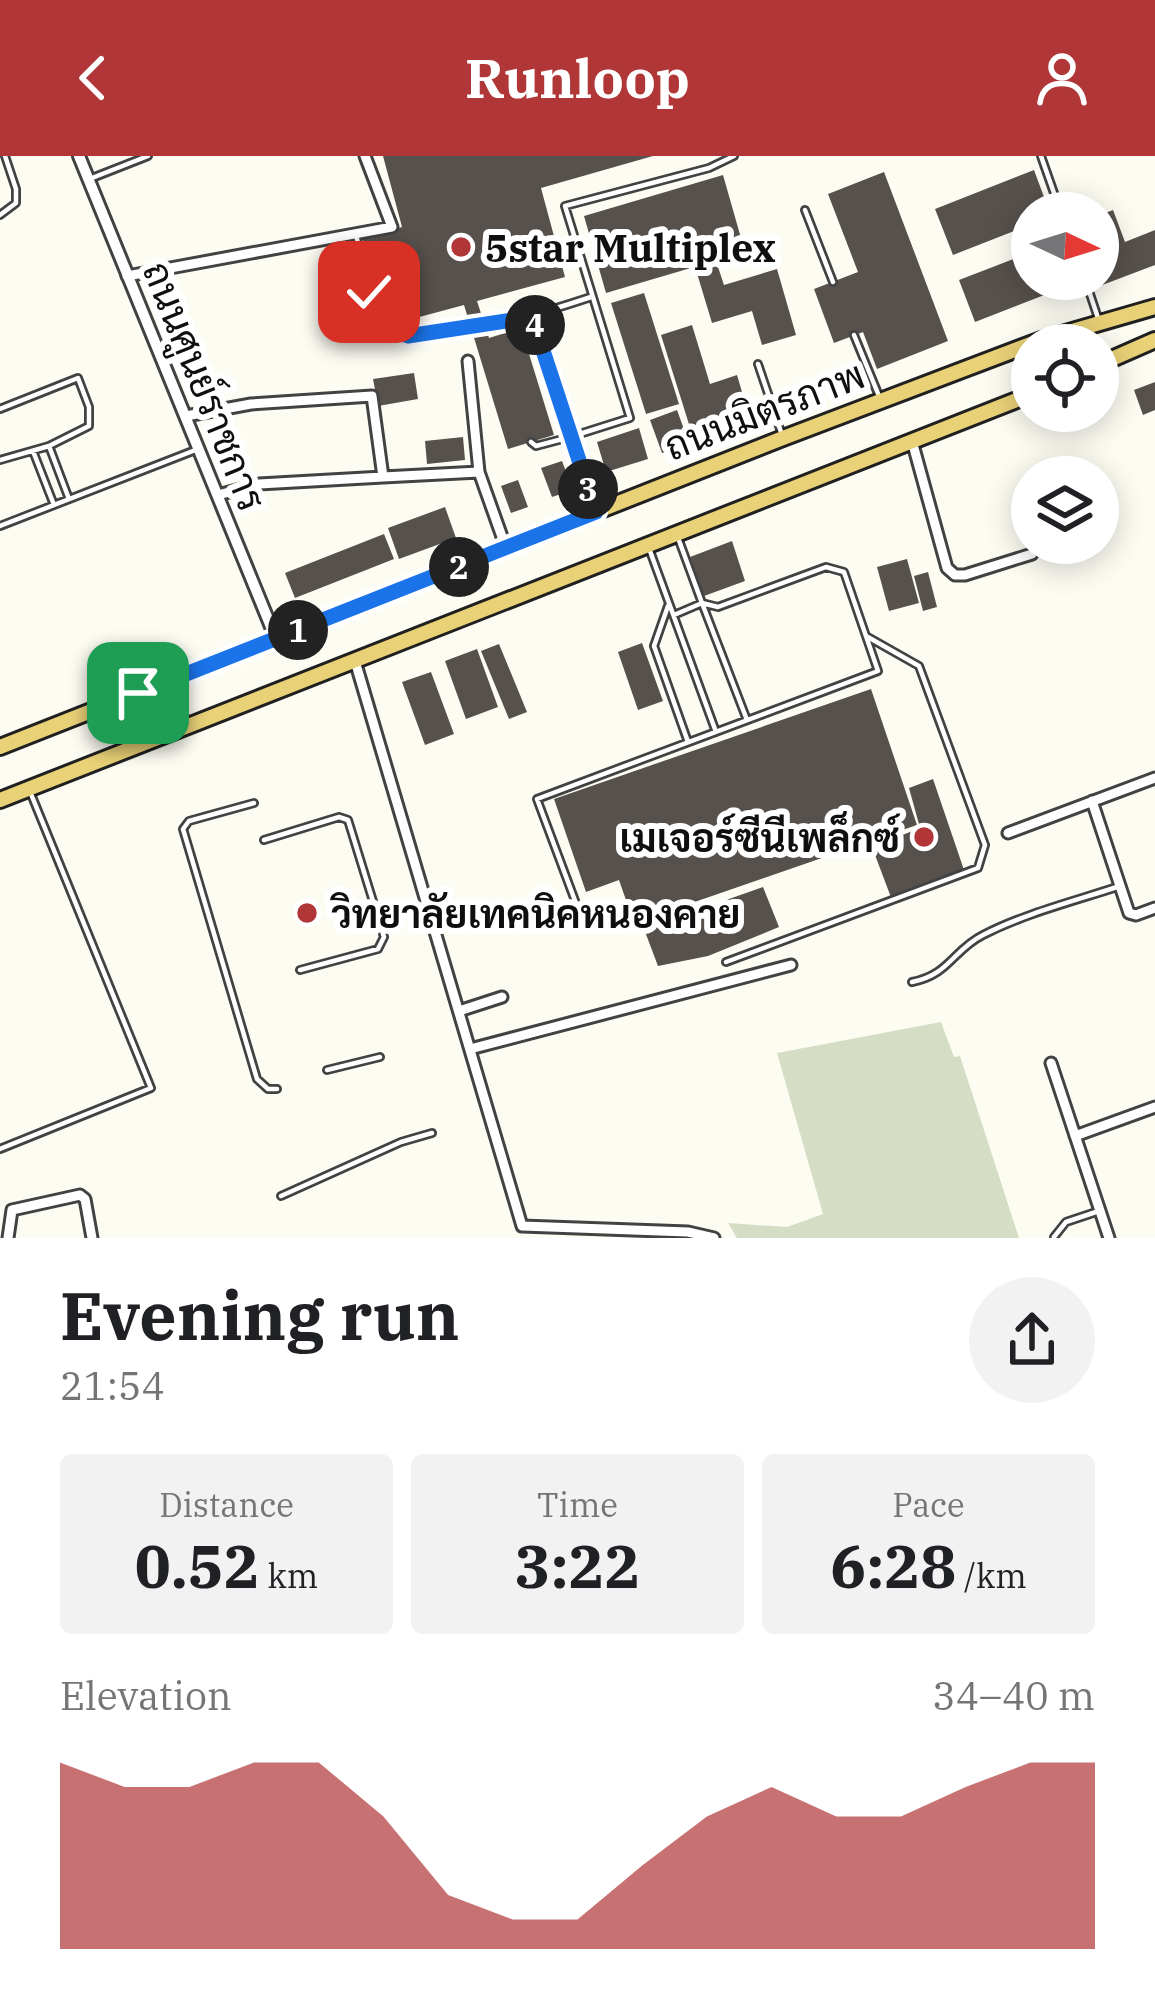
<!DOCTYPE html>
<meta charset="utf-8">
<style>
:root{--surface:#fff;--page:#f2f2f2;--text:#202124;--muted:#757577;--accent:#b03638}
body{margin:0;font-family:"IBM Plex Serif",Sarabun,serif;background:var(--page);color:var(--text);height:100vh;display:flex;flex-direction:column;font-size:45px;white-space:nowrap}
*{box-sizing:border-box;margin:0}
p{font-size:39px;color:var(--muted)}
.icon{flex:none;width:66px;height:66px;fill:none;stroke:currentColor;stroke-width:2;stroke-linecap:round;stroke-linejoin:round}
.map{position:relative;height:1082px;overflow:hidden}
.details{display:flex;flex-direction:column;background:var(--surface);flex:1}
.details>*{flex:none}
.needle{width:78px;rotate:94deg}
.buttons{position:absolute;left:1011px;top:36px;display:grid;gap:24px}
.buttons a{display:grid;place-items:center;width:108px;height:108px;border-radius:50%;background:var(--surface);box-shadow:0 6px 30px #0003;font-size:60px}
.pin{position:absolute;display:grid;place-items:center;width:102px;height:102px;color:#fff;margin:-51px;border-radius:24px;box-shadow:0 6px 18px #0006}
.km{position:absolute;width:60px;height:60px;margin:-30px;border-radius:50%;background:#222;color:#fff;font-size:33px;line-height:60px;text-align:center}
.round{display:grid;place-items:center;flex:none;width:126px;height:126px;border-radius:63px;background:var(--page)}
.overview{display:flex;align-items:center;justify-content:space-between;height:204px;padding:0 60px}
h1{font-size:66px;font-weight:700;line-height:90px}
.figures{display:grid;grid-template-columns:repeat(3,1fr);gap:18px;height:204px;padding:12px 60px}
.figures div{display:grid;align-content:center;border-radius:12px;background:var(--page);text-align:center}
.figures b{font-size:60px;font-weight:700}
.figures small{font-size:33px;font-weight:400}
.figures p{font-size:33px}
.chart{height:336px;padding:24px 60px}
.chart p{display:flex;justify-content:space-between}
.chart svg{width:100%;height:216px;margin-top:12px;fill:var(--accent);opacity:.7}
header{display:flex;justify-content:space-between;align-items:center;height:156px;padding:0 60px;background:var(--accent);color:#fff;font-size:54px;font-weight:700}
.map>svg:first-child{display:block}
.cemetery{fill:#d5dec5}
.building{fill:#57514d}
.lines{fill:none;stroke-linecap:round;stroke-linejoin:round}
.service-casing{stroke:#424242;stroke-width:10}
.minor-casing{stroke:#424242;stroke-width:15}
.tertiary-casing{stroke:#424242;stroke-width:16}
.primary-casing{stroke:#202020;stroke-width:20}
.service{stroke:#fff;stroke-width:4.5}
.minor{stroke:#fff;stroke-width:9}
.tertiary{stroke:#fff;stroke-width:10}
.primary{stroke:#e9d177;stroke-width:14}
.route-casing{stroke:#fff;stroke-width:24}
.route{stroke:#1a73e8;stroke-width:15}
.poi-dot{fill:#b03638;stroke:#fff;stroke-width:4.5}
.labels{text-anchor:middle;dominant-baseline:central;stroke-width:12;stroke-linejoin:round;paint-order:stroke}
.poi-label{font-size:39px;font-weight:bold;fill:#0f0f0f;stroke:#fff;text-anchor:start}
.street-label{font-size:39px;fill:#0f0f0f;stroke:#fff}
</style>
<header><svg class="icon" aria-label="back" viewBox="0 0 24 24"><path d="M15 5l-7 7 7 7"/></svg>Runloop<svg class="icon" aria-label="person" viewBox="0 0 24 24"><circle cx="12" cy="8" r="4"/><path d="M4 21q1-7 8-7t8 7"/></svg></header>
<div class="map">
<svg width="1155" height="1082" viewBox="0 0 1155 1082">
<rect width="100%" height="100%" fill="#fdfcf3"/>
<!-- cemetery -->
<path class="cemetery" d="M 941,866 L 954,901 L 960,900 L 1019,1082 L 737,1082 L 728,1067 L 787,1071 L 823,1058 L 777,897 Z"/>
<!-- building -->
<path class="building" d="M 383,0 L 653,0 L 541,32 L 565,121 L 477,145 L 489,182 L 521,172 L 554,279 L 508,293 L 464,149 L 386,170 L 362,82 L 402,71 Z
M 1034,14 L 1050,57 L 1032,57 L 1032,68 L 953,99 L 935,53 Z
M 884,16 L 948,185 L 877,213 L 863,176 L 834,187 L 814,133 L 858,116 L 828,38 Z
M 723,19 L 745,96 L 606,137 L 584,60 Z
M 1113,54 L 1125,86 L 1155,74 L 1155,109 L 1097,131 L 1094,123 L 1098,123 L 1098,60 Z
M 1032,96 L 1032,123 L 1067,123 L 1070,129 L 975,166 L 959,124 Z
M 717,108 L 724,129 L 777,113 L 796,179 L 762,189 L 752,155 L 712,167 L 696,114 Z
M 644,137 L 679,248 L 646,258 L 611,147 Z
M 692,169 L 710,228 L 737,219 L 750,263 L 693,281 L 661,179 Z
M 414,217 L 418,243 L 378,250 L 373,223 Z
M 1155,226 L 1155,254 L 1143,259 L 1134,234 Z
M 677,254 L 689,287 L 662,297 L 650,264 Z
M 639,272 L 648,303 L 606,316 L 597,286 Z
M 463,281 L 465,304 L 427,308 L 425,285 Z
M 562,305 L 573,334 L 552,341 L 541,312 Z
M 518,324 L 528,351 L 511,357 L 501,330 Z
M 445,351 L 456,382 L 399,403 L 388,372 Z
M 384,378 L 394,403 L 295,442 L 285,417 Z
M 732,385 L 745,425 L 704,440 L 690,401 Z
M 907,403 L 919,447 L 889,455 L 877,411 Z
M 928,416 L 937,451 L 923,455 L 914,420 Z
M 642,487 L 663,545 L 638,554 L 618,496 Z
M 499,488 L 527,556 L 509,563 L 481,495 Z
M 477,493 L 498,551 L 466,563 L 445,505 Z
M 431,516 L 454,578 L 425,589 L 402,526 Z
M 871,533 L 917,669 L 634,767 L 619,724 L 586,736 L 554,643 Z
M 933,623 L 964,714 L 892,744 L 872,691 L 920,672 L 909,632 Z
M 763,731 L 779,771 L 708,800 L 658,810 L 644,773 Z"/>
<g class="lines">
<!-- service casing -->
<g class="service-casing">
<path id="service" d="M 1041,0 L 1061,57
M 92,22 L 148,0
M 805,54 L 833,126
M 0,59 L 16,47 L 16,33 L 5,0
M 356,78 C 362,104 364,147 381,168 C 407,201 555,153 591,141
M 1085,123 L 1098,162
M 854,179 L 879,240
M 758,208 L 781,276
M 0,253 L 78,222 L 89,251 L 89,270 L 49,290 L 69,343
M 531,286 L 536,290 L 570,281 L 533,161
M 33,295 L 54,349
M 0,304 L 49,290
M 594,351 L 570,281 L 630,262 L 565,50 L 709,12 L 734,0
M 0,370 L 198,293
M 650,395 L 716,576
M 668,450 L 654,490 L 688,586
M 674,459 L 702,447 L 747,564
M 254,647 L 189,665 L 183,673 L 257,923 L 268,933 L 277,933
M 264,684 L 339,661 L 348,664 L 384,781 L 378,793 L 300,814
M 583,766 L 537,643 L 878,515 L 844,416 L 826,411 L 718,451 L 702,447 L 677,379
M 726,806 L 978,712 L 985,689 L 919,510 L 866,480
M 912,826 C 949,819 953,794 983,779 C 1026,757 1075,745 1120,730
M 327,914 L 380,901
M 0,993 L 151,932 L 31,638
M 281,1040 L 401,986 L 432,977
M 1054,1081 L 1066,1066 L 1099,1055"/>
</g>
<!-- minor casing -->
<g class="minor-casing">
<path id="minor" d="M 127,120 L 392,71 L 365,0
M 468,205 L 479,316 L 506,392
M 186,260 L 251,248 L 372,240 L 383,321 L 259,328 L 218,339
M 912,285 L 947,412 L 955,419 L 965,419 L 1032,398
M 383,321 L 479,316
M 355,505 L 522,1070 L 688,1076 L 714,1082
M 1092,645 L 1129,757 L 1136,759 L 1155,752
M 1008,677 L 1155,622
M 459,855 L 502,841
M 470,893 L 791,809
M 1051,907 L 1109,1082
M 1075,980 L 1155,951
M 8,1082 L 12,1054 L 80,1039 L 85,1043 L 92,1082"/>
</g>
<!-- tertiary casing -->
<g class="tertiary-casing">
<path id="tertiary" d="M 79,0 L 276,483"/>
</g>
<!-- primary casing -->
<g class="primary-casing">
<path id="primary" d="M 1098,209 L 1155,184
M 0,591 L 783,282 L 1041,184 L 1155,151
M 0,644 L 1032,238"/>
</g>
<!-- service -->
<use href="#service" class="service"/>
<!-- minor -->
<use href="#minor" class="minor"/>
<!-- tertiary -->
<use href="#tertiary" class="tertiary"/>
<!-- primary -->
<use href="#primary" class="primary"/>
</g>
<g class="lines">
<!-- route casing -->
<g class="route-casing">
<path id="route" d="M 138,537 L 596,356 L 532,161 L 408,180 C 381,174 377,161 369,136"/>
</g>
<!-- route -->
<use href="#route" class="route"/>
</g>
<!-- markers -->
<g class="poi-dot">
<circle cx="461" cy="91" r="12"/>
<circle cx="924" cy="681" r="12"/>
<circle cx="307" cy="757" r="12"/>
</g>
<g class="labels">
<!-- poi labels -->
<g class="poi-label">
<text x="485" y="91">5star Multiplex</text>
<text x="900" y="681" text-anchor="end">เมเจอร์ซีนีเพล็กซ์</text>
<text x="331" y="757">วิทยาลัยเทคนิคหนองคาย</text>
</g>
<!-- street labels -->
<g class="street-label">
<text transform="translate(205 230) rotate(68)">ถนนศูนย์ราชการ</text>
<text transform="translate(764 254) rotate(-21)">ถนนมิตรภาพ</text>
</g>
</g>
</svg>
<div class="buttons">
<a><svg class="needle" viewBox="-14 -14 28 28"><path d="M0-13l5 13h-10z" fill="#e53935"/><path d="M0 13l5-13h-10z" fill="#757577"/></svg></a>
<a><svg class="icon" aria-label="locate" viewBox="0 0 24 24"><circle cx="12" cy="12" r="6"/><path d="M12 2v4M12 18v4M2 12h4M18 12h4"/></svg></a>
<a><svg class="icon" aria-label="layers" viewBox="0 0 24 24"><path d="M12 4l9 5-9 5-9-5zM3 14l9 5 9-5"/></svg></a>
</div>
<div class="pin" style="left:138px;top:537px;background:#1e9e55"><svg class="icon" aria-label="arrive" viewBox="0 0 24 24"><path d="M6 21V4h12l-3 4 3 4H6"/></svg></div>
<div class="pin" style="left:369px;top:136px;background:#d93025"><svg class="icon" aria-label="check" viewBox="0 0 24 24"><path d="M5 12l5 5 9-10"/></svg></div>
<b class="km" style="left:298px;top:474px">1</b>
<b class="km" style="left:459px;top:411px">2</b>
<b class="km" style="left:588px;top:333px">3</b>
<b class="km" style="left:535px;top:169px">4</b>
</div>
<section class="details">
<div class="overview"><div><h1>Evening run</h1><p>21:54</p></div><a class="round"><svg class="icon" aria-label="share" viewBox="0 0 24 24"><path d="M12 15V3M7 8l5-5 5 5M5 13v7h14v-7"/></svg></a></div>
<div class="figures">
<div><p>Distance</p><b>0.52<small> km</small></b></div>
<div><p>Time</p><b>3:22</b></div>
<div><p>Pace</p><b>6:28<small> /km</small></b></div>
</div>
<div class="chart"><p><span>Elevation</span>34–40 m</p>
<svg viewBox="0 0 160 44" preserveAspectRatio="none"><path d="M0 44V6L10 11L20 11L30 6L40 6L50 17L60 33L70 38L80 38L90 27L100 17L110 11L120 17L130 17L140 11L150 6L160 6V44z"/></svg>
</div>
</section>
